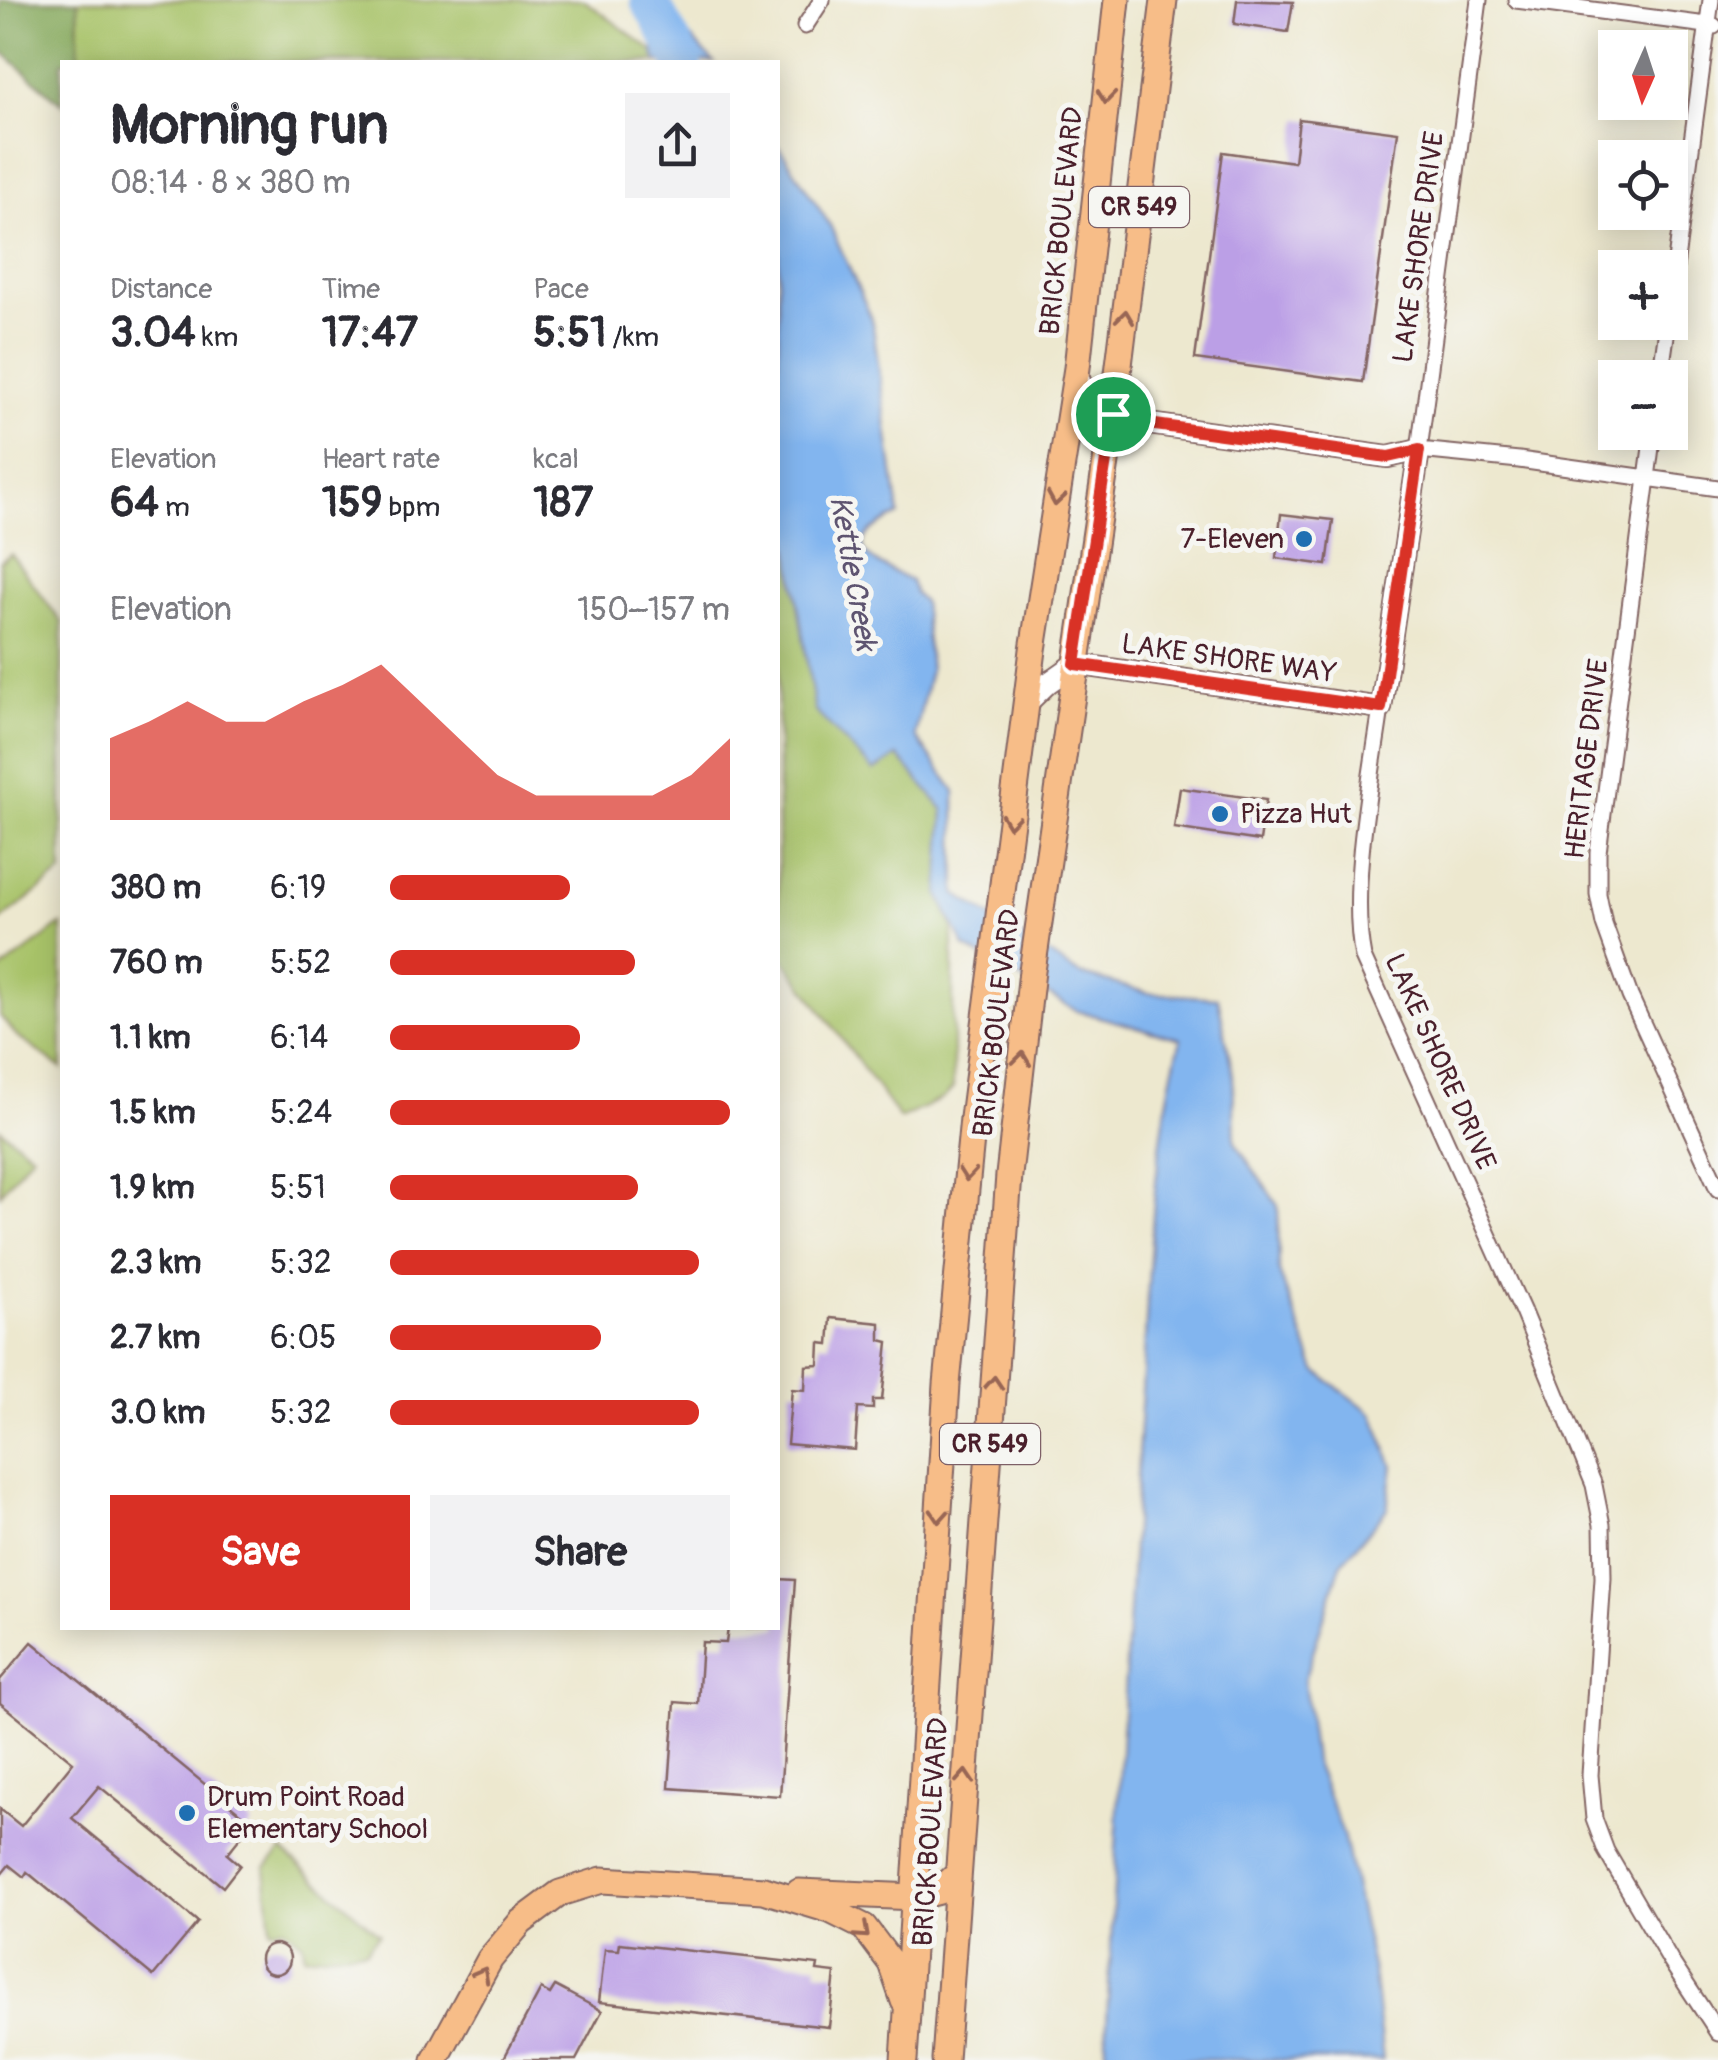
<!DOCTYPE html>
<meta charset="utf-8">
<style>
:root{--surface:#fff;--page:#f2f2f3;--text:#2b2b33;--muted:#7c7c81;--accent:#d93025}
body{margin:0;font-family:Pangolin,sans-serif;background:var(--page);color:var(--text);height:100vh;display:flex;flex-direction:column;font-size:38px;white-space:nowrap}
*{box-sizing:border-box;margin:0}
p{font-size:32px;color:var(--muted)}
.icon{flex:none;width:55px;height:55px;fill:none;stroke:currentColor;stroke-width:2;stroke-linecap:round;stroke-linejoin:round}
.map{position:relative;flex:1;overflow:hidden}
.sheet{position:absolute;left:60px;top:60px;width:720px;height:1570px;display:flex;flex-direction:column;background:var(--surface);border-radius:0px;box-shadow:0 5px 25px #0003}
.sheet>*{flex:none}
.needle{width:65px;rotate:183deg}
.tools{position:absolute;left:1598px;top:30px;display:grid;gap:20px}
.tools a{display:grid;place-items:center;width:90px;height:90px;border-radius:0px;background:var(--surface);box-shadow:0 5px 25px #0003;font-size:50px}
.pin{position:absolute;display:grid;place-items:center;width:85px;height:85px;color:#fff;margin:-42px;border:5px solid #fff;border-radius:50%;box-shadow:0 2px 10px #0007}
.round{display:grid;place-items:center;flex:none;width:105px;height:105px;border-radius:0px;background:var(--page)}
.summary{display:flex;align-items:center;justify-content:space-between;height:170px;padding:0 50px}
h1{font-size:55px;font-weight:700;line-height:75px}
.stats{display:grid;grid-template-columns:repeat(3,1fr);gap:15px;height:170px;padding:10px 50px}
.stats div{display:grid;align-content:center}
.stats b{font-size:42px;font-weight:700}
.stats small{font-size:28px;font-weight:400}
.stats p{font-size:28px}
.chart{height:280px;padding:20px 50px}
.chart p{display:flex;justify-content:space-between}
.chart svg{width:100%;height:180px;margin-top:10px;fill:var(--accent);opacity:.7}
.primary-button{display:flex;gap:20px;margin-top:auto;padding:20px 50px}
.primary-button a{flex:1;height:115px;border-radius:0px;background:var(--accent);color:#fff;font-size:40px;font-weight:700;line-height:115px;text-align:center}
.primary-button a+a{background:var(--page);color:var(--text)}
ul{padding:0 50px;list-style:none;font-size:32px}
li{display:grid;grid-template-columns:160px 120px 1fr;align-items:center;height:75px}
li i{height:25px;border-radius:12px;background:var(--accent)}
.map>svg:first-child{display:block}
.green{fill:#a7c268;stroke:#78704a;stroke-width:2.5}
.forest{fill:#85a85c;stroke:#686444;stroke-width:2.5}
.water{fill:#82b5ef;stroke:#666a8d;stroke-width:2.5}
.lines{fill:none;stroke-linecap:round;stroke-linejoin:round}
.river{stroke:#82b5ef;stroke-width:38}
.building{fill:#bb9fe6}
.minor-casing{stroke:#836564;stroke-width:19}
.tertiary-casing{stroke:#836564;stroke-width:24}
.primary-casing{stroke:#836564;stroke-width:29}
.minor{stroke:#fff;stroke-width:15}
.tertiary{stroke:#fff;stroke-width:20}
.primary{stroke:#f7bd88;stroke-width:25}
.oneway{stroke:#986655}
.route-casing{stroke:#fff;stroke-width:20}
.route{stroke:#d93025;stroke-width:12}
.poi-dot{fill:#1f6fb2;stroke:#f6f6f2;stroke-width:4}
.labels{text-anchor:middle;dominant-baseline:central;stroke-width:10;stroke-linejoin:round;paint-order:stroke}
.shield{fill:#f6f6f2;stroke:#7e6067;stroke-width:2.5}
.shield-label{font-size:25px;font-weight:bold;fill:#4a1f2b}
.street-label{font-size:28px;fill:#4a1f2b;stroke:#f6f6f2}
.poi-label{font-size:28px;fill:#4a1f2b;stroke:#f6f6f2;text-anchor:start}
.water-label{font-size:30px;font-style:italic;fill:#5e5470;stroke:#f6f6f2}
</style>
<div class="map">
<svg width="1718" height="2060" viewBox="0 0 1718 2060">
<rect width="100%" height="100%" fill="#f6f6f2"/>
<filter id="ink" filterUnits="userSpaceOnUse"><feTurbulence type="fractalNoise" baseFrequency=".01" numOctaves="2"/><feDisplacementMap in="SourceGraphic" scale="20" xChannelSelector="R" yChannelSelector="G"/><feConvolveMatrix kernelMatrix="1 2 1 2 8 2 1 2 1" color-interpolation-filters="sRGB"/></filter>
<filter id="wash" filterUnits="userSpaceOnUse"><feTurbulence type="fractalNoise" baseFrequency=".0048" numOctaves="4" result="noise"/><feDisplacementMap in="SourceGraphic" scale="40" xChannelSelector="R" yChannelSelector="G"/><feGaussianBlur stdDeviation="2.25" result="paint"/><feColorMatrix in="noise" values="0 0 0 0 0 0 0 0 0 0 0 0 0 0 0 0 0 1.4 0 .05"/><feComposite in="paint" operator="in"/></filter>
<g filter="url(#wash)">
<rect width="100%" height="100%" fill="#ede8cf"/>
<!-- green -->
<path class="green" d="M 78,0 L 584,0 L 653,51 L 657,62 L 79,62 Z
M 778,480 L 815,710 L 898,756 L 944,810 L 939,895 L 953,926 L 953,1088 L 944,1098 L 900,1119 L 778,951 Z
M 11,554 L 62,623 L 62,873 L 0,921 L 0,562 Z
M 62,924 L 62,923 L 62,1069 L 17,1036 L 0,1016 L 0,971 Z
M 0,1129 L 32,1154 L 0,1194 Z
M 282,1850 L 379,1934 L 366,1950 L 304,1956 L 303,1943 L 284,1927 L 271,1930 L 265,1868 Z"/>
<!-- forest -->
<path class="forest" d="M 0,0 L 78,0 L 79,62 L 62,62 L 62,104 L 0,50 Z"/>
<!-- water -->
<path class="water" d="M 662,25 L 680,27 L 714,62 L 657,62 L 653,51 Z
M 778,145 L 830,225 L 872,319 L 899,515 C 834,544 869,560 911,581 L 915,594 L 923,602 L 930,670 L 915,736 L 955,791 L 956,894 L 1079,974 L 1149,993 L 1218,998 L 1233,1075 L 1235,1142 L 1278,1206 L 1279,1272 L 1316,1371 L 1373,1414 L 1393,1466 L 1387,1509 L 1341,1564 L 1304,1680 L 1314,1761 L 1343,1834 L 1373,1971 L 1383,2060 L 1105,2060 C 1116,1843 1127,1625 1141,1408 C 1149,1289 1150,1153 1181,1039 L 1077,1011 L 965,947 L 939,895 L 944,810 L 898,756 L 874,771 L 815,711 L 778,480 Z"/>
<g class="lines">
<!-- river -->
<path class="river" d="M 649,0 L 683,62"/>
</g>
<g id="blocks">
<!-- building -->
<path class="building" d="M 1237,0 L 1293,2 L 1288,32 L 1234,24 Z
M 1299,119 L 1398,132 L 1363,382 L 1195,359 L 1223,152 L 1294,162 Z
M 1281,514 L 1333,520 L 1327,565 L 1276,558 Z
M 1180,788 L 1266,800 L 1260,841 L 1174,828 Z
M 831,1318 L 880,1323 L 880,1340 L 888,1342 L 882,1400 L 873,1400 L 873,1409 L 858,1408 L 855,1450 L 787,1444 L 792,1389 L 805,1390 L 806,1366 L 819,1365 L 820,1343 L 829,1344 Z
M 778,1579 L 795,1580 L 780,1796 L 669,1788 L 675,1702 L 698,1704 L 702,1642 L 726,1643 L 728,1628 L 778,1628 Z
M 32,1642 L 252,1823 L 227,1854 L 240,1865 L 223,1887 L 99,1786 L 72,1818 L 198,1922 L 153,1976 L 27,1872 L 24,1877 L 9,1865 L 0,1876 L 0,1809 L 21,1826 L 73,1762 L 0,1703 L 0,1680 Z
M 620,1943 L 818,1965 L 817,1971 L 835,1973 L 829,2027 L 599,2002 L 605,1949 L 619,1950 Z
M260 1959a15 15 0 1 1 30 0a15 15 0 1 1-30 0Z
M 555,1986 L 602,2011 L 576,2060 L 503,2060 L 541,1989 L 550,1994 Z"/>
</g>
</g>
<g filter="url(#ink)">
<use href="#blocks" fill-opacity="0" stroke="#836564" stroke-width="2.5"/>
<g class="lines">
<!-- minor casing -->
<g class="minor-casing">
<path id="minor" d="M 1479,0 L 1419,450 L 1519,460 L 1718,488
M 1516,0 L 1714,26
M 805,26 L 822,0
M 1670,305 L 1711,0
M 1660,378 L 1668,322
M 1653,432 L 1598,852 L 1598,894 L 1604,924 L 1630,996 L 1718,1189
M 1381,708 C 1371,780 1349,888 1363,957 L 1523,1312 L 1594,1485 L 1602,1525 L 1603,1578 L 1590,1775 L 1594,1819 L 1606,1851 L 1670,1960 L 1718,2033"/>
</g>
<!-- tertiary casing -->
<g class="tertiary-casing">
<path id="tertiary" d="M 1025,705 L 1048,683 L 1075,664 L 1381,708 L 1419,450 L 1388,457 L 1149,424 L 1113,414 L 1085,398 L 1078,374"/>
</g>
<!-- primary casing -->
<g class="primary-casing">
<path id="primary" d="M 799,1892 L 915,1897 L 939,1891 L 958,1874
M 435,2060 L 490,1959 L 521,1922 L 560,1893 L 602,1880 L 764,1890 L 830,1910 L 864,1927 L 891,1963 L 904,2001
M 904,2060 L 947,1384 L 973,1118 L 1033,650 L 1077,368 L 1117,0
M 945,2060 L 1009,1175 L 1032,971 L 1113,414 L 1164,0"/>
</g>
<!-- minor -->
<use href="#minor" class="minor"/>
<!-- tertiary -->
<use href="#tertiary" class="tertiary"/>
<!-- primary -->
<use href="#primary" class="primary"/>
</g>
<!-- one-way arrows -->
<defs><path id="oneway-chevron" d="M-2-3.5L2.5 0L-2 3.5" fill="none" stroke-width="1.6" stroke-linecap="round" stroke-linejoin="round" transform="scale(2.5)"/></defs>
<g class="oneway">
<use href="#oneway-chevron" transform="translate(1106 97) rotate(96)"/>
<use href="#oneway-chevron" transform="translate(1125 317) rotate(-83)"/>
<use href="#oneway-chevron" transform="translate(1056 499) rotate(99)"/>
<use href="#oneway-chevron" transform="translate(1010 821) rotate(97)"/>
<use href="#oneway-chevron" transform="translate(1022 1059) rotate(-83)"/>
<use href="#oneway-chevron" transform="translate(967 1174) rotate(95)"/>
<use href="#oneway-chevron" transform="translate(994 1383) rotate(-86)"/>
<use href="#oneway-chevron" transform="translate(939 1516) rotate(94)"/>
<use href="#oneway-chevron" transform="translate(965 1777) rotate(-86)"/>
<use href="#oneway-chevron" transform="translate(863 1932) rotate(42)"/>
<use href="#oneway-chevron" transform="translate(482 1974) rotate(-61)"/>
</g>
</g>
<g class="lines" filter="url(#ink)">
<!-- route casing -->
<g class="route-casing">
<path id="route" d="M 1113,414 L 1148,424 L 1388,457 L 1419,450 L 1381,708 L 1075,664 Z"/>
</g>
<!-- route -->
<use href="#route" class="route"/>
</g>
<!-- markers -->
<g class="poi-dot">
<circle cx="1304" cy="539" r="10"/>
<circle cx="1220" cy="814" r="10"/>
<circle cx="187" cy="1813" r="10"/>
</g>
<g class="labels">
<!-- shield labels -->
<g class="shield">
<rect x="1089" y="187" width="100" height="40" rx="8"/>
<rect x="940" y="1424" width="100" height="40" rx="8"/>
</g>
<g class="shield-label">
<text x="1139" y="207">CR 549</text>
<text x="990" y="1444">CR 549</text>
</g>
<!-- street labels -->
<g class="street-label">
<text transform="translate(1062 221) rotate(-84)">BRICK BOULEVARD</text>
<text transform="translate(1419 247) rotate(-82)">LAKE SHORE DRIVE</text>
<text transform="translate(1229 659) rotate(8)">LAKE SHORE WAY</text>
<text transform="translate(1587 759) rotate(-83)">HERITAGE DRIVE</text>
<text transform="translate(997 1023) rotate(-83)">BRICK BOULEVARD</text>
<text transform="translate(1440 1062) rotate(66)">LAKE SHORE DRIVE</text>
<text transform="translate(931 1832) rotate(-86)">BRICK BOULEVARD</text>
</g>
<!-- poi labels -->
<g class="poi-label">
<text x="1284" y="539" text-anchor="end">7-Eleven</text>
<text x="1240" y="814">Pizza Hut</text>
<text x="207" y="1797">Drum Point Road<tspan x="207" dy="32">Elementary School</tspan></text>
</g>
<!-- water labels -->
<g class="water-label">
<text transform="translate(853 573) rotate(80)">Kettle Creek</text>
</g>
</g>
</svg>
<div class="tools">
<a><svg class="needle" viewBox="-14 -14 28 28"><path d="M0-13l5 13h-10z" fill="#e53935"/><path d="M0 13l5-13h-10z" fill="#7c7c81"/></svg></a>
<a><svg class="icon" aria-label="locate" viewBox="0 0 24 24"><circle cx="12" cy="12" r="6"/><path d="M12 2v4M12 18v4M2 12h4M18 12h4"/></svg></a>
<a>+</a>
<a>−</a>
</div>
<div class="pin" style="left:1113px;top:414px;background:#1e9e55"><svg class="icon" aria-label="arrive" viewBox="0 0 24 24"><path d="M6 21V4h12l-3 4 3 4H6"/></svg></div>
<section class="sheet">
<div class="summary"><div><h1>Morning run</h1><p>08:14 · 8 × 380 m</p></div><a class="round"><svg class="icon" aria-label="share" viewBox="0 0 24 24"><path d="M12 15V3M7 8l5-5 5 5M5 13v7h14v-7"/></svg></a></div>
<div class="stats">
<div><p>Distance</p><b>3.04<small> km</small></b></div>
<div><p>Time</p><b>17:47</b></div>
<div><p>Pace</p><b>5:51<small> /km</small></b></div>
</div>
<div class="stats">
<div><p>Elevation</p><b>64<small> m</small></b></div>
<div><p>Heart rate</p><b>159<small> bpm</small></b></div>
<div><p>kcal</p><b>187</b></div>
</div>
<div class="chart"><p><span>Elevation</span>150–157 m</p>
<svg viewBox="0 0 160 44" preserveAspectRatio="none"><path d="M0 44V24L10 20L20 15L30 20L40 20L50 15L60 11L70 6L80 15L90 24L100 33L110 38L120 38L130 38L140 38L150 33L160 24V44z"/></svg>
</div>
<ul>
<li><b>380 m</b>6:19<i style="width:53%"></i></li>
<li><b>760 m</b>5:52<i style="width:72%"></i></li>
<li><b>1.1 km</b>6:14<i style="width:56%"></i></li>
<li><b>1.5 km</b>5:24<i style="width:100%"></i></li>
<li><b>1.9 km</b>5:51<i style="width:73%"></i></li>
<li><b>2.3 km</b>5:32<i style="width:91%"></i></li>
<li><b>2.7 km</b>6:05<i style="width:62%"></i></li>
<li><b>3.0 km</b>5:32<i style="width:91%"></i></li>
</ul>
<div class="primary-button"><a>Save</a><a>Share</a></div>
</section>
</div>
